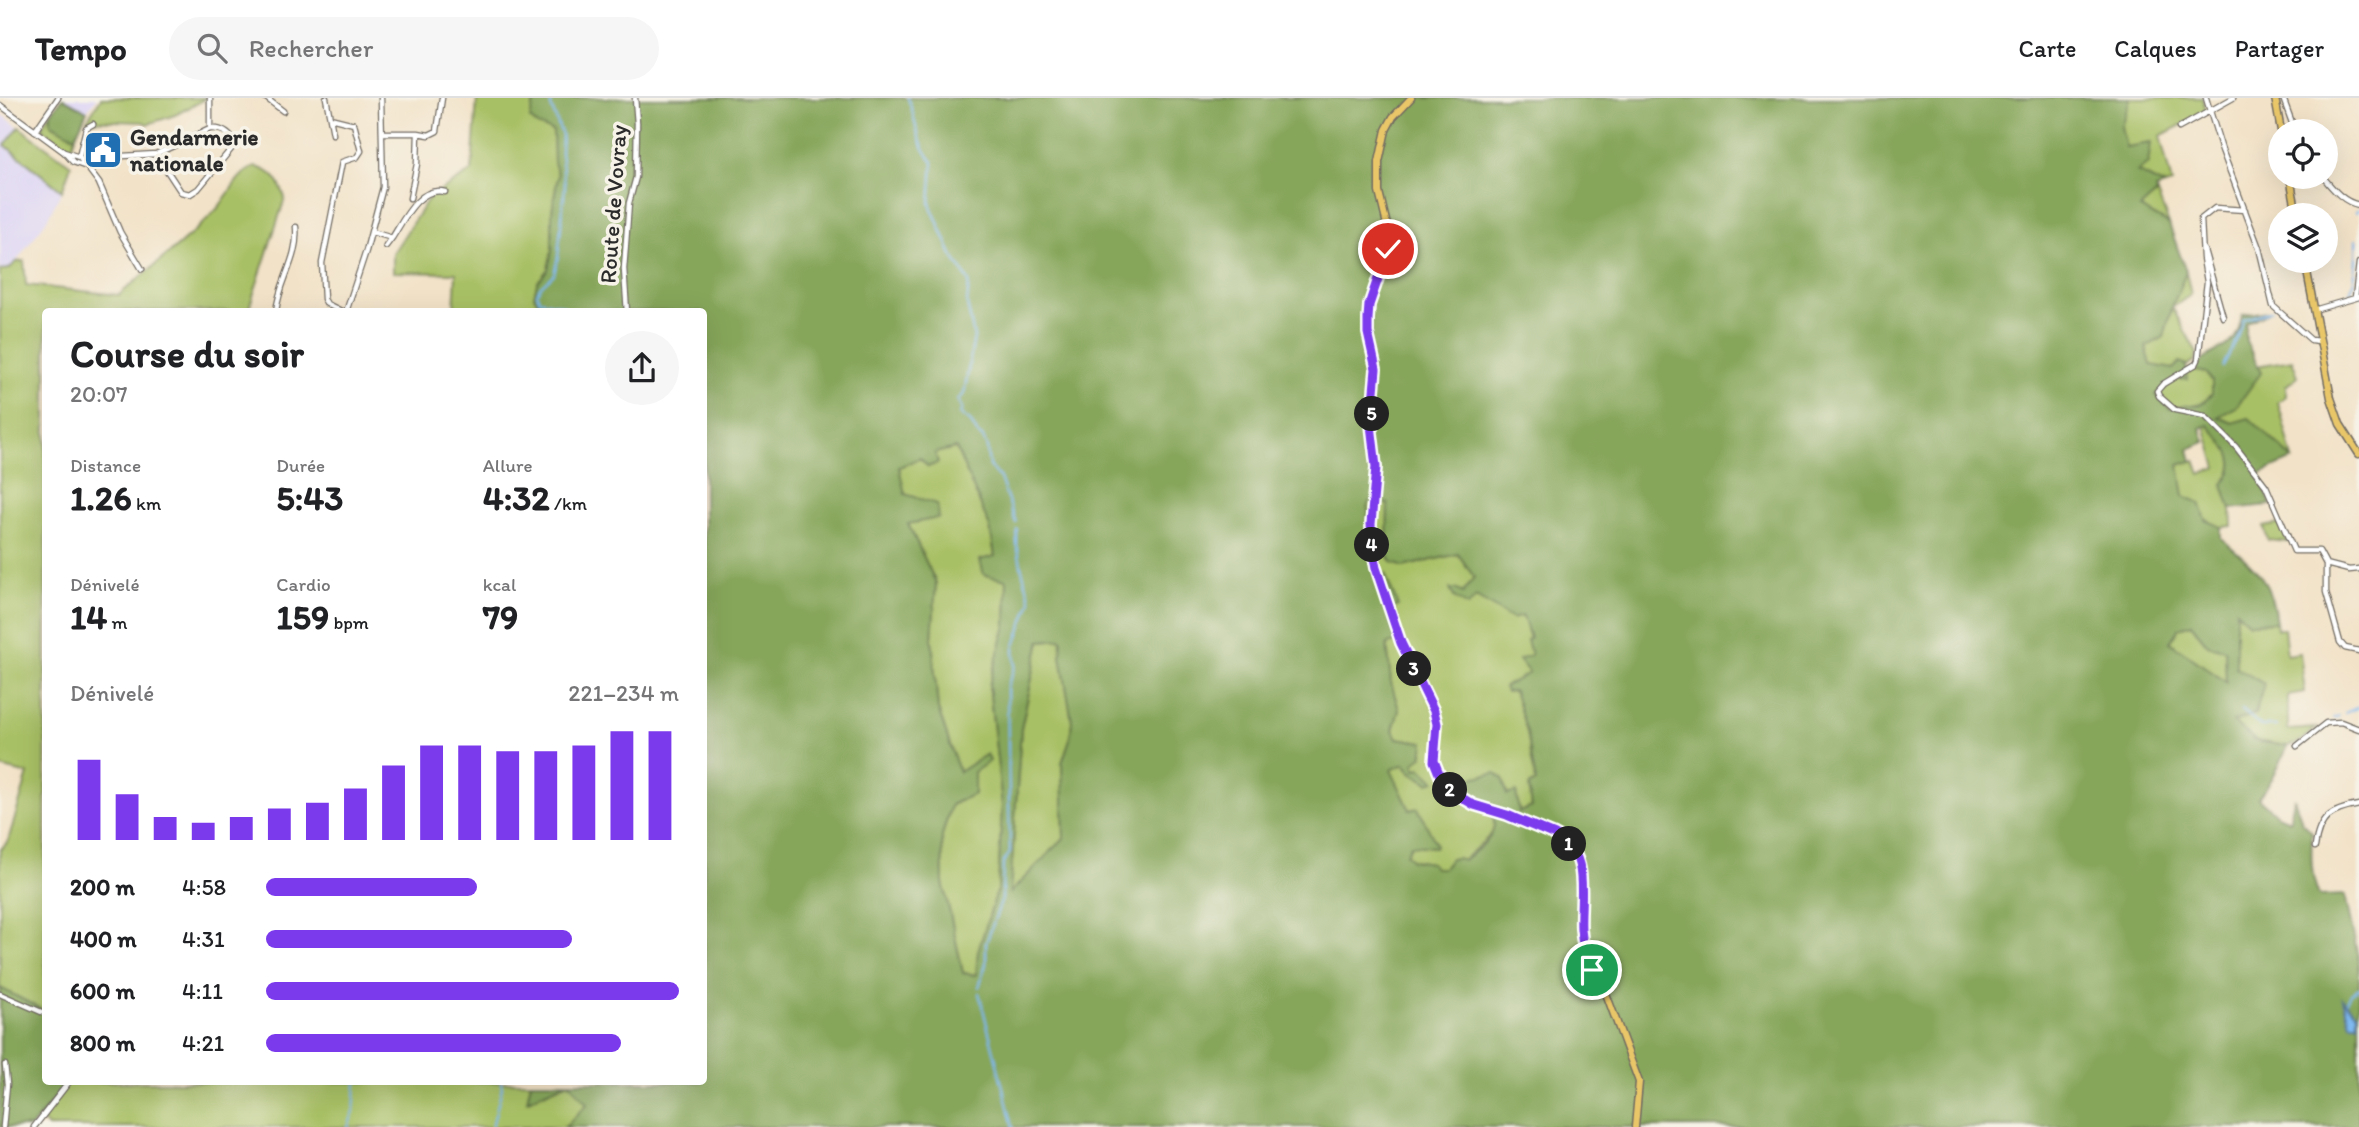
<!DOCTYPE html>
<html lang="fr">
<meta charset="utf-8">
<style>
:root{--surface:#fff;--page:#f6f6f6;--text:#202124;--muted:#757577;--line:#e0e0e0;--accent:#7c3aed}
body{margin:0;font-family:Itim,sans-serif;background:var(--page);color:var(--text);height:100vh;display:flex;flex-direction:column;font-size:26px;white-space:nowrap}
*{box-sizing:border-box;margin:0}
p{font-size:23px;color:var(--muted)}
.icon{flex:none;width:38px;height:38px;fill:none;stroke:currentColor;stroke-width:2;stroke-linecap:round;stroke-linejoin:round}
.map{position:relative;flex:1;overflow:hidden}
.side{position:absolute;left:42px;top:210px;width:665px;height:777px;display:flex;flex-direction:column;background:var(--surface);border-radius:7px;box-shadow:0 7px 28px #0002}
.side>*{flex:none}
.tools{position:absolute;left:2268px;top:21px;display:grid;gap:14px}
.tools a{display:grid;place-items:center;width:70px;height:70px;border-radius:50%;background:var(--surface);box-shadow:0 7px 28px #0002;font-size:35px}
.pin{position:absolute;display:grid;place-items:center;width:60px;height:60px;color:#fff;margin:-30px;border:4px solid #fff;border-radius:50%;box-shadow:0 2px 7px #0007}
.km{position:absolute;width:35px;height:35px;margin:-18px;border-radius:50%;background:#222;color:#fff;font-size:19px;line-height:35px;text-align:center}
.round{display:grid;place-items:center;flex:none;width:74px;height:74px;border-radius:37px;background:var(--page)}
.overview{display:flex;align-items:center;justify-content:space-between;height:119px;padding:0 28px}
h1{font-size:38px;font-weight:700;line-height:52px}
.figures{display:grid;grid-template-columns:repeat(3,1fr);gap:10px;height:119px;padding:7px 28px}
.figures div{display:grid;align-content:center}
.figures b{font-size:35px;font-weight:700}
.figures small{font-size:19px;font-weight:400}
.figures p{font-size:19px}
.chart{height:196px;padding:14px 28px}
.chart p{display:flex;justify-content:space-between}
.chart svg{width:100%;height:126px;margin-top:7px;stroke:var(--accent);stroke-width:6}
ul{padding:0 28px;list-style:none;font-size:23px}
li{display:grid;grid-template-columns:112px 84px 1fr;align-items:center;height:52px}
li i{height:18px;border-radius:9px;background:var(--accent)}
header{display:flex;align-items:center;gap:42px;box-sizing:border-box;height:98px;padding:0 35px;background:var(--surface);border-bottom:2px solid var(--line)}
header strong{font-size:33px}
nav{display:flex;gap:38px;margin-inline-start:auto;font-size:24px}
.search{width:490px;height:63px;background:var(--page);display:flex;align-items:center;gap:18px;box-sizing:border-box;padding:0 24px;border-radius:38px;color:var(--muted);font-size:26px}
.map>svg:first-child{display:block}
.built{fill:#ddd5f6}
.green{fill:#a8c065;stroke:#6a7648;stroke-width:2}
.forest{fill:#86a65a;stroke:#586842;stroke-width:2;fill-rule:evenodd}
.water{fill:#7fb9f0;stroke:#55728e;stroke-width:2}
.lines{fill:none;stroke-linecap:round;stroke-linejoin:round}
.stream{stroke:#7fb9f0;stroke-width:2}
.minor-casing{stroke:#716b62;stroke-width:7}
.major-casing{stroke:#716b62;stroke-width:9}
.minor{stroke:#fff;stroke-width:4.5}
.major{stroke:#e9c769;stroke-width:6}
.route-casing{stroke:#fff;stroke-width:14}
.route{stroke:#7c3aed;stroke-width:9}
.labels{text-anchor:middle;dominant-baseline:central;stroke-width:7;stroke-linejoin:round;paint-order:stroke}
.poi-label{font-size:23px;font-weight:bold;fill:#2b2b2b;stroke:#f7f3e8;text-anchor:start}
.street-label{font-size:23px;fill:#2b2b2b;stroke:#f7f3e8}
</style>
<header>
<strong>Tempo</strong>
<div class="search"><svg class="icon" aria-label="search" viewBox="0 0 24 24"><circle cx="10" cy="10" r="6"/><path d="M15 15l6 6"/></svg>Rechercher</div>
<nav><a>Carte</a><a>Calques</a><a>Partager</a></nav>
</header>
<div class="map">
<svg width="2359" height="1029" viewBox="0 0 2359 1029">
<rect width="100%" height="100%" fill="#f7f3e8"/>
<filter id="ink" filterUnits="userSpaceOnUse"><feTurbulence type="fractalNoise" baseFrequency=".0143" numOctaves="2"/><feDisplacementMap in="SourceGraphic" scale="14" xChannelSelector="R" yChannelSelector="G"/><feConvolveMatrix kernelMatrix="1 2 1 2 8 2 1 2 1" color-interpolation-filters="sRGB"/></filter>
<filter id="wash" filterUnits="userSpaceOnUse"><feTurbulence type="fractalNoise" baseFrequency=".00686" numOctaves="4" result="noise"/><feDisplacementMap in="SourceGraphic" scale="28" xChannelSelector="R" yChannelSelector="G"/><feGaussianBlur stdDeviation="1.57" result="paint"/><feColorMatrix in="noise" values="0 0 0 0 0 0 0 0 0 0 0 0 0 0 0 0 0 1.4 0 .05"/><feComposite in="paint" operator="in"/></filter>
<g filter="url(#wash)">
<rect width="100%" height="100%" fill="#f2e2c7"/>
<!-- built -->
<path class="built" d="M 65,0 L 97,0 L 87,13 Z
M 0,15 L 19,29 L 6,47 L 62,93 L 46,123 L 16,164 L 9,171 L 0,172 Z"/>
<!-- green -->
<path class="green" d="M 101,0 L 207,0 L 175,17 L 148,26 L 143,24 L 87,22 Z
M 477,0 L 535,0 L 530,21 L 537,27 L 553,33 L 554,64 L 558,77 L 552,113 L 552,153 L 548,171 L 537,185 L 552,210 L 557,213 L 454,213 L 456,175 L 393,174 L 393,155 L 428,101 L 472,73 Z
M 2130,0 L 2202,0 L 2207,14 L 2160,38 L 2172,86 L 2165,88 L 2137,74 L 2150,45 L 2126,50 L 2121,29 Z
M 51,15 L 51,26 L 75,39 L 71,51 L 43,32 L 42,28 Z
M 19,29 L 71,67 L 62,93 L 5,47 Z
M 256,69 C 273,73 280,84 285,100 L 248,213 L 46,214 L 45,913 L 0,890 L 0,752 L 8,743 L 28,676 L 0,669 L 0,172 L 9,171 L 16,164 L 24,163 L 26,187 L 119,197 C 152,169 187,143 216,112 C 230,97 236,75 256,69 Z
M 2157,95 L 2169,126 L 2140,110 Z
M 2186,174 L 2191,197 L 2172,209 L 2197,255 L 2194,264 L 2186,268 L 2180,264 L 2173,271 L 2151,267 L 2146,249 L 2164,239 L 2172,209 Z
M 2292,262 L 2298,278 L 2286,288 L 2286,298 L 2278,304 L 2293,361 L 2249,320 L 2232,325 L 2218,319 L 2236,308 L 2256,268 Z
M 2191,272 L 2207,275 L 2212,283 L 2212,296 C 2193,317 2190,302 2170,311 L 2156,296 Z
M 2208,326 C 2223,344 2245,364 2223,386 L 2231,411 L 2232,428 L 2221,429 L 2206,422 L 2200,405 L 2184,398 L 2178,367 L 2195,362 L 2200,376 L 2217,370 L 2205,328 Z
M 956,349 L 990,429 L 995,458 L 1007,481 L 1006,528 L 989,587 L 1002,707 L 998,790 L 978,853 L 977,877 L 963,875 L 943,784 L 942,738 L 951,707 L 974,696 L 974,674 L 987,656 L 959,674 L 938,611 L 932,541 L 936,485 L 908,426 L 899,369 L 939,353 Z
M 1369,404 L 1388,406 L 1387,455 L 1392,464 L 1403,469 L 1458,456 L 1474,479 L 1463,495 L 1454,499 L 1476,499 L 1512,520 L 1523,518 L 1530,541 L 1527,542 L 1532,558 L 1529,575 L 1513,586 L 1527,634 L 1536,684 L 1529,688 L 1532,709 L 1519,714 L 1516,694 L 1507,697 L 1503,681 L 1494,708 L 1494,734 L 1463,762 L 1457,760 L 1445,770 L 1433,770 L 1431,765 L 1412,762 L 1406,756 L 1411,747 L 1435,749 L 1410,713 L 1390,672 L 1404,666 L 1411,674 L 1429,685 L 1416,671 L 1414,665 L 1422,659 L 1423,644 L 1397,640 L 1393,632 L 1399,612 L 1391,585 L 1387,545 L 1396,544 L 1388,513 L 1371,465 L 1367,437 Z
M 2280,426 L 2288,444 L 2268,442 L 2264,429 Z
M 2236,511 L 2249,525 L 2276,524 L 2277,531 L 2284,531 L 2287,557 L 2300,555 L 2305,594 L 2288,597 L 2288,632 L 2317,630 L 2296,646 L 2288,648 L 2256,643 L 2232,624 L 2255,616 L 2236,569 Z
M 2191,526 L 2208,547 L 2225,551 L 2226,584 L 2169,544 L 2179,530 Z
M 1063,541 L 1061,558 L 1072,623 L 1070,641 L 1062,665 L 1064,740 L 1010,795 L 1021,631 L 1040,543 Z
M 68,984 L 531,984 L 528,1002 L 569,984 L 588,1006 L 565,1029 L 48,1029 L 40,1020 Z"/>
<!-- forest -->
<path class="forest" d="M 63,0 L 87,13 L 75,39 L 51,26 L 51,15 Z
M 535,0 L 2130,0 L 2121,29 L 2126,49 L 2151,45 L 2148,66 L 2137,74 L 2165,88 L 2156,91 L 2157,95 L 2140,110 L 2169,126 L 2186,174 L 2172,209 L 2164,239 L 2146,249 L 2151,267 L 2173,271 L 2180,264 L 2186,268 L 2188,282 L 2176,281 L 2156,297 L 2170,311 C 2190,302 2193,317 2212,296 L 2212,283 L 2207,275 L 2191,272 C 2197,269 2199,265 2204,261 C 2228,243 2236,252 2242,217 L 2269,213 L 2246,225 L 2246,243 L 2261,275 L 2236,309 L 2218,319 L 2232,325 L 2249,320 L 2293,361 L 2260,376 L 2271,407 L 2231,411 L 2223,386 C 2245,364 2223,344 2208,327 L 2201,330 L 2205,344 L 2189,351 L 2192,363 L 2179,367 L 2184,398 L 2200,405 L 2206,422 L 2221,429 L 2221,440 C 2253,469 2271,478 2276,524 L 2249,525 L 2236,513 L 2236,569 L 2264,586 L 2255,616 L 2233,624 L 2256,643 L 2288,648 L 2274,678 L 2258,700 L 2277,717 L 2290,722 L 2294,700 L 2302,724 L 2312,734 C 2311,757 2310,776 2319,798 L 2345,797 L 2359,863 L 2359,1029 L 565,1029 L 587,1006 L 569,984 L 704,984 L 704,214 L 557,213 L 552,210 L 541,209 L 534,198 L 537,185 L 548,171 L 552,153 L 552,113 L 558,77 L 554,64 L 553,33 L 537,27 L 530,21 ZM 956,350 L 990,429 L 995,458 L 980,462 L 984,477 L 1007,482 L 1006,528 L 989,587 L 1002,707 L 998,790 L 978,853 L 976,877 L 963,875 L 943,784 L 942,738 L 951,707 L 974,696 L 974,674 L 990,663 L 987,656 L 959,674 L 938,611 L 932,541 L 936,485 L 908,426 L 939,420 L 937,406 L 905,396 L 899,369 L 920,360 L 928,369 L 938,365 L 935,355 ZM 1369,404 L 1388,406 L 1387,455 L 1392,464 L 1403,469 L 1458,456 L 1474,479 L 1463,495 L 1455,491 L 1450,491 L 1454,499 L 1468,508 L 1476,499 L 1512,521 L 1523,518 L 1530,540 L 1527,542 L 1531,557 L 1519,562 L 1529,575 L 1504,589 L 1506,594 L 1514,593 L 1527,634 L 1536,684 L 1529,688 L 1532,709 L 1519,714 L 1516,694 L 1507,697 L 1503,681 L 1496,675 L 1471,680 L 1467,689 L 1470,697 L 1494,708 L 1492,717 C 1501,737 1478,751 1464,762 L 1457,760 L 1451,761 L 1444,770 L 1434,770 L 1431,765 L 1412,762 L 1406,756 L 1411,747 L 1435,749 L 1436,746 L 1418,710 L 1410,712 L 1391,672 L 1404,666 L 1411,674 L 1429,685 L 1435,683 L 1421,670 L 1416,671 L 1414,665 L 1422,659 L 1424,644 L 1397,640 L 1393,632 L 1399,612 L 1391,585 L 1387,546 L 1396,544 L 1388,513 L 1398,508 L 1385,476 L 1375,478 C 1367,453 1367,430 1369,404 ZM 2191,526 L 2208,547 L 2225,551 L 2226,584 L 2170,544 L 2179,530 ZM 1062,541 L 1061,558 L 1072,623 L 1070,641 L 1062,665 L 1064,740 L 1010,795 L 1021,631 L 1040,543 Z
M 0,890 L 45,913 L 46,984 L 68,984 L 31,1029 L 0,1029 Z
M 531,984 L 568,984 L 527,1002 Z"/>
<!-- water -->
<path class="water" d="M 2343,901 L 2358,915 L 2358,925 L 2350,925 Z"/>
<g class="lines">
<!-- stream -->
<path class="stream" d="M 551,0 L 551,8 L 562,37 L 561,54 L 565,88 L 558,159 L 554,176 L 540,189 L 537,195 L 539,202 L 564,208 L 566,214
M 908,0 C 917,25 915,42 933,64 L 930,106 L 952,157 L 969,183 L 967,206 L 974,239 L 964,296 L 958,302 L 962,311 L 960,316 L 970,323 L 977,335 L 983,340 L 987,349 L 989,368 L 1000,380 L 1016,425
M 2356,114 L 2359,111
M 2346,199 C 2357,191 2356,156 2356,142
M 2223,269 C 2229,253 2241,240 2243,222 L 2272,212
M 2242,612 L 2261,628 L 2277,628
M 2345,615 L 2359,609
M 2334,620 L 2339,618
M 979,889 L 986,866 L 986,845 L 1002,801 L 1003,764 L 1010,755 L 1007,589 L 1015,568 L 1014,550 L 1031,503 L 1022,472 L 1017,446 L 1017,432
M 979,895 L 1013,1029
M 2347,903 L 2351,896 L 2359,890
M 348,1029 L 354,1013 L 356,984
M 492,1029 L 502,990 L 501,984"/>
</g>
</g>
<g filter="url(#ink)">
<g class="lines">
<!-- minor casing -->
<g class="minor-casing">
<path id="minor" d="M 266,0 L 283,13
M 326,0 L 330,20 L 354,26 L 361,53 L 357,59 L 342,64 L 322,165 L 324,201 L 327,206 L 343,214
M 2206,0 L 2222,52 L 2259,150 L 2273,208 L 2311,242 L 2319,243
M 2283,0 L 2295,33
M 0,7 L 64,54 L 73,64 L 87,69 L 79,59 L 64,54
M 330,20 L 333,36
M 2179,30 L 2233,0
M 35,33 L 58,0
M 383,35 L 418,35 L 417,66 L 410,100
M 418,35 L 429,37 L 437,33 L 442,0
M 156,56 L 181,94 L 190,96 L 198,91 L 232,50 L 234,43 C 228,34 221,30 210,31
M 123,58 L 156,56 L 210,31 L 210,0
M 79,59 L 86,30 L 93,26
M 87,69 L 99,85 L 120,134 L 142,171
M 2323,79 C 2333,91 2343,104 2359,107
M 2245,112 L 2215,110 L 2201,121 L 2203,160 L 2207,184 L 2198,262 L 2196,266 L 2163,286 L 2157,293 L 2159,298 L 2175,312 L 2205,318 L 2236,349 L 2266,388 L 2294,453 L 2319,453 L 2326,466 L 2349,472 L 2359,471
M 372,134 L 392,140 C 403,123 419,87 445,94
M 386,148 L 392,140
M 2204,152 L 2223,219
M 2355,200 L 2359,165
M 2314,212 L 2359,199
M 276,214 C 279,183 299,160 296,129
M 346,214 L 366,153 L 383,89 L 381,0
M 627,214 L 624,171 L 629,105 L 636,79 L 637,25 L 635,0
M 2326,466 L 2326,494 L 2340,544 L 2345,550 L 2359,553
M 2297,648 L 2326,625 L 2341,624 L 2359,631
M 2315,749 C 2319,719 2331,712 2359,707
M 0,896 L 46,916
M 3,1029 L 7,986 L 5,967
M 34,1029 L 69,984"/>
</g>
<!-- major casing -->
<g class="major-casing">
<path id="major" d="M 1411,0 L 1393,19 L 1386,32 L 1379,64 L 1379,94 L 1387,127 L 1388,151 L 1372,198 L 1368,221 L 1376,280 L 1371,327 L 1375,368 L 1371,441 L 1376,470 L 1398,538 L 1434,613 L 1437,626 L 1434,663 L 1438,676 L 1447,690 L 1474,707 L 1507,717 L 1561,740 L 1569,746 L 1576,759 L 1583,787 L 1581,828 L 1584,852 L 1607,898 L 1639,984 L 1635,1029
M 2275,0 L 2281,33
M 2290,79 L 2297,117
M 2305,163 L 2331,300 L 2340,326 L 2359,356"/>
</g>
<!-- minor -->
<use href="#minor" class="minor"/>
<!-- major -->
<use href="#major" class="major"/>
</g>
</g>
<g class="lines" filter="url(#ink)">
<!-- route casing -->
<g class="route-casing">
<path id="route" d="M 1388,151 L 1369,207 L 1368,221 L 1368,235 L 1376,271 L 1371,327 L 1376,369 L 1371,426 L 1372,449 L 1376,470 L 1401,545 L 1434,613 L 1437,626 L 1434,663 L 1442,683 L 1454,695 L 1474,707 L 1507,717 L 1555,737 C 1592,754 1579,799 1581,831 C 1582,846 1586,859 1592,872"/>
</g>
<!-- route -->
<use href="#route" class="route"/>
</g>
<!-- icons -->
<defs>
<g id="civic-square" transform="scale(2.0125)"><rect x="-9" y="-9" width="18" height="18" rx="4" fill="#1f6fb2" stroke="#f7f3e8"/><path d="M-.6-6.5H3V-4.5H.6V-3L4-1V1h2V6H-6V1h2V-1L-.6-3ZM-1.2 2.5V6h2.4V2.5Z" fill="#fff"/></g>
</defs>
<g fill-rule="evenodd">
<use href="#civic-square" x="103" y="52"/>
</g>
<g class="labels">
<!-- poi labels -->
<g class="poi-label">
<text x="130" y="39">Gendarmerie<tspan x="130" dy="26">nationale</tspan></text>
</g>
<!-- street labels -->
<g class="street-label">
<text transform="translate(613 106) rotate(-86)">Route de Vovray</text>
</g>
</g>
</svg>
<div class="tools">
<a><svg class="icon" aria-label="locate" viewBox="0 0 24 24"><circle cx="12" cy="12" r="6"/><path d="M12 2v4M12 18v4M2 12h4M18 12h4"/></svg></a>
<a><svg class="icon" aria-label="layers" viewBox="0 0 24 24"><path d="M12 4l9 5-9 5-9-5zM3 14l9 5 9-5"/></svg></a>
</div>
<div class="pin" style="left:1592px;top:872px;background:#1e9e55"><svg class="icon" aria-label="arrive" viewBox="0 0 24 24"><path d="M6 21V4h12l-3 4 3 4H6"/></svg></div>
<div class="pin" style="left:1388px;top:151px;background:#d93025"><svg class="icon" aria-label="check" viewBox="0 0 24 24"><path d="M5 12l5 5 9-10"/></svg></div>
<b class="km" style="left:1569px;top:746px">1</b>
<b class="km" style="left:1450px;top:692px">2</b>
<b class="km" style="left:1414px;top:571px">3</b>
<b class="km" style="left:1372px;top:447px">4</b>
<b class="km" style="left:1372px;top:316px">5</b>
<section class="side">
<div class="overview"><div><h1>Course du soir</h1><p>20:07</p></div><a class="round"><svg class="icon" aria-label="share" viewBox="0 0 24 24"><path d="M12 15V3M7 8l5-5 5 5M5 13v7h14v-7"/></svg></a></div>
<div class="figures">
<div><p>Distance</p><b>1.26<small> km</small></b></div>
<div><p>Durée</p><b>5:43</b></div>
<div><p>Allure</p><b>4:32<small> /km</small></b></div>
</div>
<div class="figures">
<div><p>Dénivelé</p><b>14<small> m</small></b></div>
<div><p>Cardio</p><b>159<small> bpm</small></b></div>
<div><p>kcal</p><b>79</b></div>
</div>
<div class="chart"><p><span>Dénivelé</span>221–234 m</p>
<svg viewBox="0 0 160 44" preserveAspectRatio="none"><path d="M5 44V16M15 44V28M25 44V36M35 44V38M45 44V36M55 44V33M65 44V31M75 44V26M85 44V18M95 44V11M105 44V11M115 44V13M125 44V13M135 44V11M145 44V6M155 44V6"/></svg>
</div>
<ul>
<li><b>200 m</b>4:58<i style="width:51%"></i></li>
<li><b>400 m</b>4:31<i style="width:74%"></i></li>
<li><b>600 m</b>4:11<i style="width:100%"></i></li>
<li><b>800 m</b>4:21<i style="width:86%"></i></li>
</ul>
</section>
</div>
